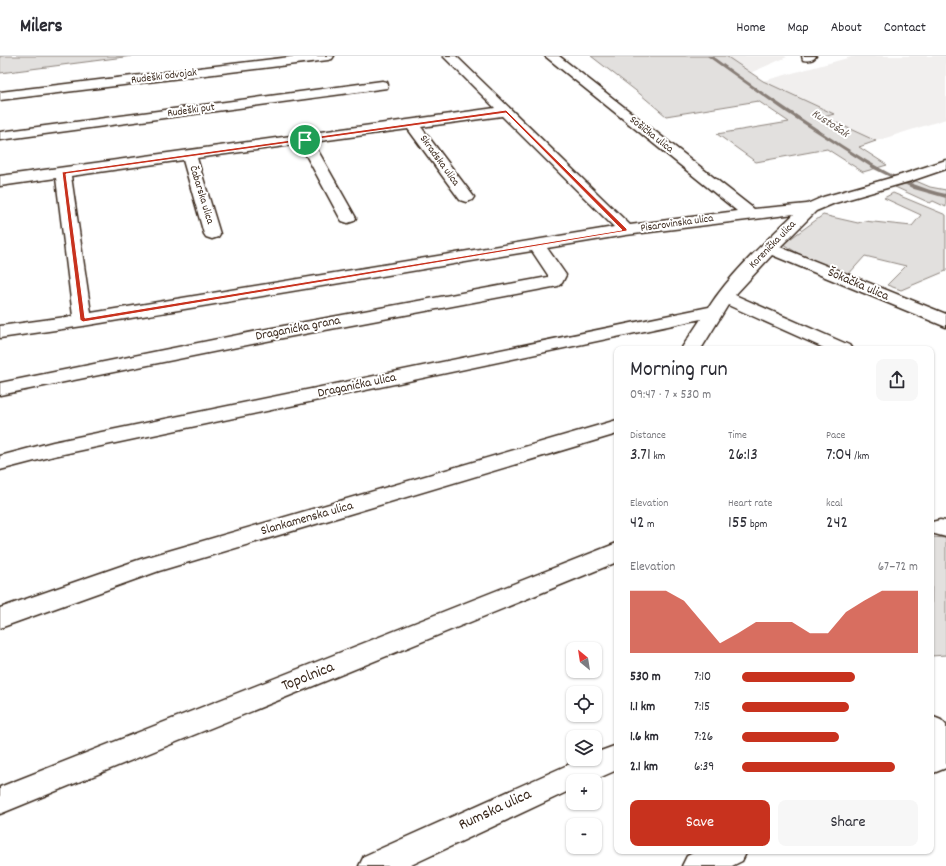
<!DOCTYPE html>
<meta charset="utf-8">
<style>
:root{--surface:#fff;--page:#f7f7f7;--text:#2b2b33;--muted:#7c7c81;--line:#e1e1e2;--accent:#c8321e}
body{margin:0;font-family:Dekko,sans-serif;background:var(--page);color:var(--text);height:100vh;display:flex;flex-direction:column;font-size:15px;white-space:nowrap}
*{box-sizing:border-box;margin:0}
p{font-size:13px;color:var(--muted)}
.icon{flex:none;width:22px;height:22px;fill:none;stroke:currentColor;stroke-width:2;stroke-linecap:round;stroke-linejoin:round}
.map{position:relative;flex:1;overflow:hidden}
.panel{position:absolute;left:614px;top:290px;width:320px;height:508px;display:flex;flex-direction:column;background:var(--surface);border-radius:8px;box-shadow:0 1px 3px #0004}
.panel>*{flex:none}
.needle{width:26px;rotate:330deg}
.controls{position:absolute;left:566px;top:586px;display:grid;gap:8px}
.controls a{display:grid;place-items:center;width:36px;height:36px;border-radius:8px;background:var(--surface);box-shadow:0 1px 3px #0004;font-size:20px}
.pin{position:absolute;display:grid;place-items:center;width:34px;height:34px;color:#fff;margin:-17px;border:2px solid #fff;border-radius:50%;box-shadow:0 1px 4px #0007}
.round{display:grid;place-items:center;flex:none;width:42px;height:42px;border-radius:8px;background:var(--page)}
.overview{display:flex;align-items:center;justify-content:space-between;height:68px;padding:0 16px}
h1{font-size:22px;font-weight:600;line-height:30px}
.stats{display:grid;grid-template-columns:repeat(3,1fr);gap:6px;height:68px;padding:4px 16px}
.stats div{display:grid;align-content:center}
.stats b{font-size:17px;font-weight:600}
.stats small{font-size:11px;font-weight:400}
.stats p{font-size:11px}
.chart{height:112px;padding:8px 16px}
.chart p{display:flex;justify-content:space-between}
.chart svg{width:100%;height:72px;margin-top:4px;fill:var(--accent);opacity:.7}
.cta{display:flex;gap:8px;margin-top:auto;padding:8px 16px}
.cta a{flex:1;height:46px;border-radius:8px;background:var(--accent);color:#fff;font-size:16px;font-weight:600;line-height:46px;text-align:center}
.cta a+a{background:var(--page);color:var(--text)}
ul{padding:0 16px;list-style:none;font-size:13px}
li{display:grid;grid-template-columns:64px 48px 1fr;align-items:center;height:30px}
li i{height:10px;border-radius:5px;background:var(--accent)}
header{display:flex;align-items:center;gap:24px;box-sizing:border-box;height:56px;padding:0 20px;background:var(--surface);border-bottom:1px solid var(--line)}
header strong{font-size:19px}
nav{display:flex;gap:22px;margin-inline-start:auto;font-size:14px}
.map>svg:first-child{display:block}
.built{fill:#f1efee}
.green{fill:#e2e0de;stroke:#8e857e}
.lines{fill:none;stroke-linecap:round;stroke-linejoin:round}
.stream{fill:#887e77;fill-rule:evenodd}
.minor-casing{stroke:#3b2a1e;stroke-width:3}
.minor{fill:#fff;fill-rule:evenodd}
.route{fill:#c8321e;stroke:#fff;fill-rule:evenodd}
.labels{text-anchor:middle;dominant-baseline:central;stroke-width:4;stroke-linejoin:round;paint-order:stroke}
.far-street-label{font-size:11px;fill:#3b2a1e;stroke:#fff}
.far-water-label{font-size:12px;font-style:italic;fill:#685b52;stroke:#fff}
.street-label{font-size:13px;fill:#3b2a1e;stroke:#fff}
.near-street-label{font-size:16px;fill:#3b2a1e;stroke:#fff}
</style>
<header>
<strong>Milers</strong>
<nav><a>Home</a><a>Map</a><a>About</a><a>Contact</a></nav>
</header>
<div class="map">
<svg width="946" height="810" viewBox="0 0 946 810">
<rect width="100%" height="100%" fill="#fff"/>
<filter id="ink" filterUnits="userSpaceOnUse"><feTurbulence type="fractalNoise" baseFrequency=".025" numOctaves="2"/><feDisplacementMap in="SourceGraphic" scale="8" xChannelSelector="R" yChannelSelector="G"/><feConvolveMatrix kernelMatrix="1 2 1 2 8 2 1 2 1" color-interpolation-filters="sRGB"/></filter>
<g filter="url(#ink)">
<!-- built -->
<path class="built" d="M 726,0 L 784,0 L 787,1 L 750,17 Z
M 855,0 L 946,0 L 946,63 L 876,85 L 823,61 L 833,58 L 763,25 Z"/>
<!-- green -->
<path class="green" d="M 0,0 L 132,0 L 0,17 Z
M 591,0 L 726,0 L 763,25 L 834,58 L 824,61 L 876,85 L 859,91 L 887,109 L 863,116 L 827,93 L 756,106 L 717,78 L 789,66 L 758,45 L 666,60 L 640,38 Z
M 916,125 L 930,131 L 946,134 L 946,151 L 933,145 L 930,147 L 895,131 Z
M 893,137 L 946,159 L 946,215 L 901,234 L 887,229 L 906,210 L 865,200 L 847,220 L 799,198 L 783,188 L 823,159 L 858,167 L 864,165 L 912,170 L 921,159 L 884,142 Z
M 932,481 L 946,482 L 946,599 L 931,600 Z"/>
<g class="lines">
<!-- stream -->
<path class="stream" d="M 707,0 L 712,0 C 747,26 783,50 819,74 C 859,100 899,128 946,138 L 946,142 L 914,133 L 874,113 L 787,57 Z"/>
<!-- minor casing -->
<g class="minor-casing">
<path id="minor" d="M 298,0 L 334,0 L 332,3 L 328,4 L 0,44 L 0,36 Z
M 443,0 L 456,0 L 630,169 L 737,155 L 545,0 L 559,0 L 754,153 L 807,148 L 823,141 L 901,119 L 946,104 L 946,113 L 911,125 L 835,147 L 816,155 L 780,191 L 946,258 L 946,271 L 772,199 L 735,239 L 849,289 L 852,293 L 826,293 L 728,249 L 701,293 L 681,293 L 701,263 L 54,400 L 0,414 L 0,400 L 53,386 L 709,251 C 731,217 765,186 794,158 L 626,179 L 547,192 L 566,219 L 562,227 L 558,230 L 267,285 L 0,339 L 0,327 L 267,273 L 548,221 L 548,219 L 532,195 L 83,270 L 0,282 L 0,270 L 73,260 L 56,122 L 0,130 L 0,120 L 495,52 ZM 502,60 L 614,171 L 91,257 L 71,120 L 183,104 L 204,178 L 206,181 L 212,183 L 218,181 L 220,178 L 197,102 L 300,88 L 340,162 L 342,165 L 348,167 L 354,165 L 356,162 L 313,86 L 408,73 L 460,144 L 466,146 L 472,144 L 474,141 L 421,71 Z
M 802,0 L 816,0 C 813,5 808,5 803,4 Z
M 382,25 L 387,26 L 388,29 L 387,32 L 0,84 L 0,76 Z
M 617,364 L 617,378 L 159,515 L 0,572 L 0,552 L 141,503 Z
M 940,464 L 946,465 L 946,481 L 931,477 L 932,466 Z
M 617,487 L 617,506 L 0,758 L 0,731 Z
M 931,660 L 941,664 L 946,669 L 946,712 L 931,718 Z
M 617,689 L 617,714 L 592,725 L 573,725 L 573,733 L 409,810 L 359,810 L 364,800 L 581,703 L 595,703 L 595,697 Z
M 697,795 L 747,795 L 742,805 L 732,810 L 682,810 L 687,800 Z"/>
</g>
<!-- minor -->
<use href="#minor" class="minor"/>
</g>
</g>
<!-- route -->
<path class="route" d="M 506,54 L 627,173 L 627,175 L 83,266 L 80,264 L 62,116 ZM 506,57 L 622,174 L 85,262 L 66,118 Z"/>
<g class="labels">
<!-- far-street labels -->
<g class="far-street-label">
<text transform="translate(164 21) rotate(-7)">Rudeški odvojak</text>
<text transform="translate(191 55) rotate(-8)">Rudeški put</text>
<text transform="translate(651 79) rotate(38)">Sošička ulica</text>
<text transform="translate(439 105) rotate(54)">Skradska ulica</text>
<text transform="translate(201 139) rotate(73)">Čabarska ulica</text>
<text transform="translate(677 168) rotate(-8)">Pisarovinska ulica</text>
<text transform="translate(773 189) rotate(-46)">Korenička ulica</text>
</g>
<!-- far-water labels -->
<g class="far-water-label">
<text transform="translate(830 68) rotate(33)">Kustošak</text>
</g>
<!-- street labels -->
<g class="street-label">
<text transform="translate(858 229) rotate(23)">Šokačka ulica</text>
<text transform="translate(298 273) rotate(-11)">Draganićka grana</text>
<text transform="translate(357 330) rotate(-12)">Draganićka ulica</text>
<text transform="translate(307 463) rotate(-16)">Slankamenska ulica</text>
</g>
<!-- near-street labels -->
<g class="near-street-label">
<text transform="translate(308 621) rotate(-22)">Topolnica</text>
<text transform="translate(495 754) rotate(-25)">Rumska ulica</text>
</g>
</g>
</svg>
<div class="controls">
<a><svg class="needle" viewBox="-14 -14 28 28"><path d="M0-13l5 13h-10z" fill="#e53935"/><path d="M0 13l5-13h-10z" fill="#7c7c81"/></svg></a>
<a><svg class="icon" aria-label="locate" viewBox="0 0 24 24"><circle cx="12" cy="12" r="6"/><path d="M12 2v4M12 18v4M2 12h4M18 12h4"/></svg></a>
<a><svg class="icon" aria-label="layers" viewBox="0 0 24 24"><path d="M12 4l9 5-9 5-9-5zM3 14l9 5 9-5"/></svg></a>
<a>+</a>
<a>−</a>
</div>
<div class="pin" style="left:305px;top:84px;background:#1e9e55"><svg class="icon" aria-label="arrive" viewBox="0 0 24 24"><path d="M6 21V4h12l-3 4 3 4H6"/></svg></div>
<section class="panel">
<div class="overview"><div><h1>Morning run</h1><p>09:47 · 7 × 530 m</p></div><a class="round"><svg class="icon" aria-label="share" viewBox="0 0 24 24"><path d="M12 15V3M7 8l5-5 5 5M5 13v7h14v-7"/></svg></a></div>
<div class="stats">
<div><p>Distance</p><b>3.71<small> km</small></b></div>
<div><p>Time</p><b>26:13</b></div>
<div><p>Pace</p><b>7:04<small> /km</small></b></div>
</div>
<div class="stats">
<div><p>Elevation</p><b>42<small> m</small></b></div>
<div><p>Heart rate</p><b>155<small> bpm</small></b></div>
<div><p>kcal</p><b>242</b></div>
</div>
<div class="chart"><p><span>Elevation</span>67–72 m</p>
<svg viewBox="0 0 160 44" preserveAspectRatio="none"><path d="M0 44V6L10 6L20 6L30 12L40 25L50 38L60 32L70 25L80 25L90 25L100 32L110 32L120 19L130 12L140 6L150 6L160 6V44z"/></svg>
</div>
<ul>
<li><b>530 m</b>7:10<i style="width:64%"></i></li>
<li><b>1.1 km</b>7:15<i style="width:61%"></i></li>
<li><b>1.6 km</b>7:26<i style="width:55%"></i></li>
<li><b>2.1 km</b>6:39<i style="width:87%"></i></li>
</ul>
<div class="cta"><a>Save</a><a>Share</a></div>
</section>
</div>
